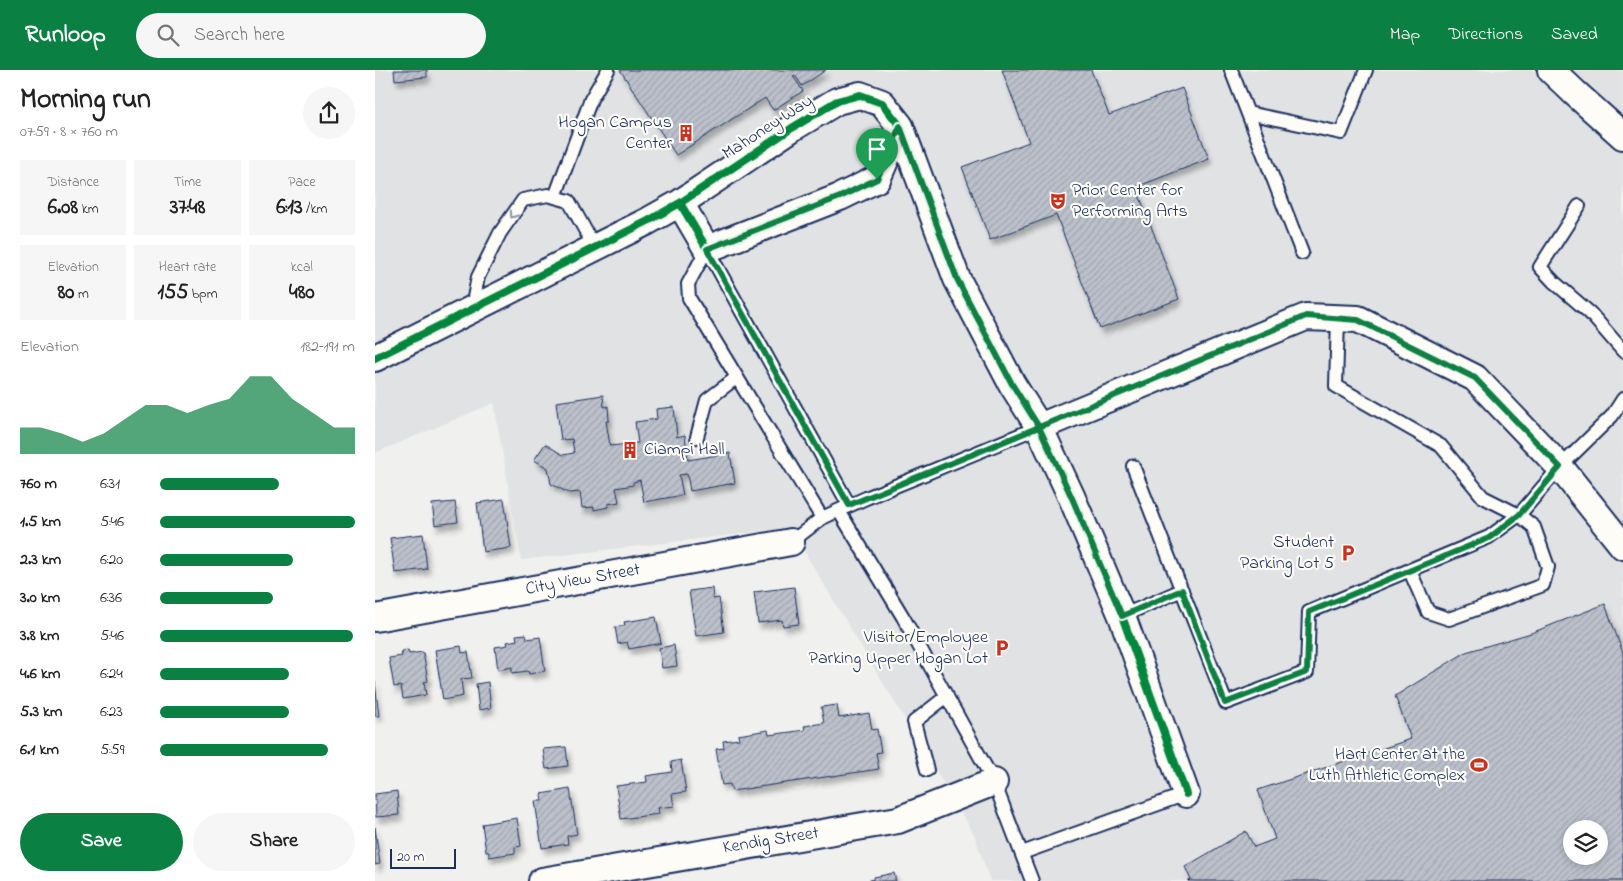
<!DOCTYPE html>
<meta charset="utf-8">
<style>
:root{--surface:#fff;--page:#f6f6f6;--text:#222;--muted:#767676;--accent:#0b8043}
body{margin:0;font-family:"Indie Flower",sans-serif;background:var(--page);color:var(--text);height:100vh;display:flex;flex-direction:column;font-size:19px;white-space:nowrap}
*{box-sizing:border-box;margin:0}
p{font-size:16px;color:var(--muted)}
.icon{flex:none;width:28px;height:28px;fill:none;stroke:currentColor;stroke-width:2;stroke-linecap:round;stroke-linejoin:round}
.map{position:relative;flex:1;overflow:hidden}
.sheet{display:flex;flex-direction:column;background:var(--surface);width:375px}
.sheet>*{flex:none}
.controls{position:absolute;left:1188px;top:750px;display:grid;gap:10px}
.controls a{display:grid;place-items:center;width:45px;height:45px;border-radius:50%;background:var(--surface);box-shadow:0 2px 8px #0003;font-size:25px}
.scale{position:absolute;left:15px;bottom:12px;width:66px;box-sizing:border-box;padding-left:5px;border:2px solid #1b2f5e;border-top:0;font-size:14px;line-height:18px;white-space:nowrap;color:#1b2f5e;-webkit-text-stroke:4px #fdfcf7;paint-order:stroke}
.pin{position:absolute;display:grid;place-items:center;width:42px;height:42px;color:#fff;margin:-51px -21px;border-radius:50% 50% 50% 0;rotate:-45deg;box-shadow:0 0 5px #0007}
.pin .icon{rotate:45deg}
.round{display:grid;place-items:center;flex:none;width:52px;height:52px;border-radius:26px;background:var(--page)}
.summary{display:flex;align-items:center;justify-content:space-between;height:85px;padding:0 20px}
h1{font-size:28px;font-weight:800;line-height:38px}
.metrics{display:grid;grid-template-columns:repeat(3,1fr);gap:8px;height:85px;padding:5px 20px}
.metrics div{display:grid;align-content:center;border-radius:0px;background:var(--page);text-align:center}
.metrics b{font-size:21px;font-weight:800}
.metrics small{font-size:14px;font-weight:400}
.metrics p{font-size:14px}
.chart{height:140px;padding:10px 20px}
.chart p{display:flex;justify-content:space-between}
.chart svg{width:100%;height:90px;margin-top:5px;fill:var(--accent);opacity:.7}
.action{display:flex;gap:10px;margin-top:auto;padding:10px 20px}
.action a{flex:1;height:58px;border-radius:30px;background:var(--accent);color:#fff;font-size:20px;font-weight:800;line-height:58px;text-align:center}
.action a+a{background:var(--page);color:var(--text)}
ul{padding:0 20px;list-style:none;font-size:16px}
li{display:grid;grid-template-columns:80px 60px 1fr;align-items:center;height:38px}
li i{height:12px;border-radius:6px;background:var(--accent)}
header{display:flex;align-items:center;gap:30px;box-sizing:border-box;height:70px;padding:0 25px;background:var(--accent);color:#fff}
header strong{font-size:24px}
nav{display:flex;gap:28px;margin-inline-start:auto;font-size:18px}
.search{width:350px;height:45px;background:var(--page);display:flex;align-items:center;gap:12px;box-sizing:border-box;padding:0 18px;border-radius:28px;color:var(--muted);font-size:19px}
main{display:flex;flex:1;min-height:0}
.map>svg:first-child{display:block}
.built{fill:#e0e2e3;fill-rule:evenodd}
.building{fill:url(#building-hatch);stroke:#1b2f5e;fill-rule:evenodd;filter:url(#shadow)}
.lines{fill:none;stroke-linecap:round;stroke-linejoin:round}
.service-casing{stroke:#1b2f5e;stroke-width:16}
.minor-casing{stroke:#1b2f5e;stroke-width:30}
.service{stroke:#fdfcf7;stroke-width:12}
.minor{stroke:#fdfcf7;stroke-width:26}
.cycleway-casing{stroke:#fdfcf7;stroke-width:11}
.cycleway{stroke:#00873e;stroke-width:8}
.oneway{stroke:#8c96aa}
.route-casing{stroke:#fff;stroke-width:10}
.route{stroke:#0b8043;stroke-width:6}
.labels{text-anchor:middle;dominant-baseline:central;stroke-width:4.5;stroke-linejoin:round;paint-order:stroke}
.poi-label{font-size:18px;fill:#1b2f5e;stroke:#fdfcf7;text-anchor:end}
.street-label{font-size:18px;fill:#1b2f5e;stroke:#fdfcf7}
</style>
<header>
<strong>Runloop</strong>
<div class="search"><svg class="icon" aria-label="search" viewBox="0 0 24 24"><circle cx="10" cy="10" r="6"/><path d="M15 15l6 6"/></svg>Search here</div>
<nav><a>Map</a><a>Directions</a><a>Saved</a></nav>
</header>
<main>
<section class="sheet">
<div class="summary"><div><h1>Morning run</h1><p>07:59 · 8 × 760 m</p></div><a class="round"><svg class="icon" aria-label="share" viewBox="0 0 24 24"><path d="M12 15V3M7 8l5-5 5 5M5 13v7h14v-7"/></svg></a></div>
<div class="metrics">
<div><p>Distance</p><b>6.08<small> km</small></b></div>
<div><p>Time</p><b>37:48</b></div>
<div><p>Pace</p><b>6:13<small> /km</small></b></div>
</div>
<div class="metrics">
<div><p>Elevation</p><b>80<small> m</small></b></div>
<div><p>Heart rate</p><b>155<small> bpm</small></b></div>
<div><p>kcal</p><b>480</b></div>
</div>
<div class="chart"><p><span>Elevation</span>182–191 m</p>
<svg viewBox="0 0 160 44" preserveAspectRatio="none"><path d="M0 44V31L10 31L20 34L30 38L40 34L50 27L60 20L70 20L80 24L90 20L100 17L110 6L120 6L130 17L140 24L150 31L160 31V44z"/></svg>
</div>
<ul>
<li><b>760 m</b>6:31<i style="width:61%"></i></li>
<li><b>1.5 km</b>5:46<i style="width:100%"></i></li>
<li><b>2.3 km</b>6:20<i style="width:68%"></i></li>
<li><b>3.0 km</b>6:36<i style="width:58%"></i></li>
<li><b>3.8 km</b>5:46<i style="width:99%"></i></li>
<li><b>4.6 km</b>6:24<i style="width:66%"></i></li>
<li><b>5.3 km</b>6:23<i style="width:66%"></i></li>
<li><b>6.1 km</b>5:59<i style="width:86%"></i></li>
</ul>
<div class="action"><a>Save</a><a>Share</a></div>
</section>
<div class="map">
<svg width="1248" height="811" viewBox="0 0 1248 811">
<defs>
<pattern id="building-hatch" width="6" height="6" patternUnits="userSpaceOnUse" patternTransform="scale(1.25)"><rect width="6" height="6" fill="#bbc0ca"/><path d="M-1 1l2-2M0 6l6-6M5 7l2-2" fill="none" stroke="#a0a5b0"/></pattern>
<filter id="shadow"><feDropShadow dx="3" dy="5.5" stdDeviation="2.5" flood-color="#0004"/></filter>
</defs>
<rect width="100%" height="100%" fill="#f0f0ee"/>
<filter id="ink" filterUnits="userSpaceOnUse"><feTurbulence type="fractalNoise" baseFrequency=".02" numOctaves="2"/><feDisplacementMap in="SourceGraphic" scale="10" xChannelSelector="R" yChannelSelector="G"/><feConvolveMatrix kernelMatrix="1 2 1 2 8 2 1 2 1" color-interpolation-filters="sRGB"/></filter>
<g filter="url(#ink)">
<!-- built -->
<path class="built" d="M 0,0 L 1248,0 L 1248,811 L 615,811 L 599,764 L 415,458 L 146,490 L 119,333 L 0,383 ZM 1196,759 L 1224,759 L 1224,786 L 1196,786 Z"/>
<!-- building -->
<path class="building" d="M 19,0 L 52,0 L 52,7 L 20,10 Z
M 245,0 L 451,0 L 427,16 L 420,5 L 418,6 L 428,21 L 398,40 L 390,28 L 301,85 Z
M 627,0 L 716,0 L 734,45 L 807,18 L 834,89 L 761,117 L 804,229 L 725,259 L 681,145 L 615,170 L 587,97 L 654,72 Z
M 228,325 L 229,337 L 233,336 L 234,351 L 231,351 L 235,376 L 263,373 L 260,352 L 282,349 L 281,339 L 299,337 L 302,367 L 310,365 L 313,390 L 355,383 L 360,413 L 315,421 L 312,404 L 304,405 L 308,425 L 269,432 L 265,410 L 258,412 L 258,415 L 241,418 L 244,432 L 233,434 L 233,437 L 219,440 L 219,437 L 207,438 L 205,422 L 194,423 L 176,414 L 173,398 L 159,390 L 170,374 L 188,385 L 199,383 L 197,369 L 186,370 L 181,332 Z
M 129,429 L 136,478 L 108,482 L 102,433 Z
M 80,432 L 83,452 L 60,455 L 57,434 Z
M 48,464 L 52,499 L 20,503 L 15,468 Z
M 419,517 L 424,554 L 408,556 L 407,550 L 383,553 L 379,522 Z
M 337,518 L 338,529 L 344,528 L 349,562 L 321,566 L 314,521 Z
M 1230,534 L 1248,583 L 1248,811 L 813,811 L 816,810 L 810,797 L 871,761 L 879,777 L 900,769 L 883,720 L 1036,669 L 1020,626 L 1091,582 L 1156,563 ZM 1196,759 L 1224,759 L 1224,786 L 1196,786 Z
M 281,547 L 286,573 L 254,579 L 252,572 L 243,574 L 240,557 L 250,555 L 249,552 Z
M 151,564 L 152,569 L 165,567 L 170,601 L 154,604 L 153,601 L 137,603 L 137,597 L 123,600 L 120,577 L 133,575 L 132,572 L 142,570 L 141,565 Z
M 299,575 L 302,596 L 287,598 L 284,578 Z
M 86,576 L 87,583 L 93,582 L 97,608 L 86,609 L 88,626 L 68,630 L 60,580 Z
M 33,580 L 34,584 L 48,582 L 53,611 L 49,612 L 51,625 L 28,629 L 26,616 L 19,617 L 14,588 L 27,586 L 26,581 Z
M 0,612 L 4,646 L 0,646 Z
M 113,612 L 116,638 L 104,640 L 101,614 Z
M 462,635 L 464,648 L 494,643 L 497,660 L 502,659 L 506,682 L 501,683 L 504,699 L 357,721 L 355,714 L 347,715 L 341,679 L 349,678 L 348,671 L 364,669 L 363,665 L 393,660 L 394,665 L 430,660 L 429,656 L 449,653 L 446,637 Z
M 191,677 L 193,696 L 171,699 L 168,679 Z
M 306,690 L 311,722 L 297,724 L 299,736 L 283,738 L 284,744 L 246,749 L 241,716 L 272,712 L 271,706 L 297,702 L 296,692 Z
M 195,719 L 202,764 L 192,766 L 193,774 L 167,778 L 160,731 L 167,731 L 166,724 Z
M 22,721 L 24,745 L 1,747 L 0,724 Z
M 142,748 L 146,776 L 140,777 L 140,783 L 114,787 L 114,782 L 111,782 L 107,754 Z
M 0,757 L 5,794 L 0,795 Z
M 519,803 L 521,811 L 492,811 L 499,809 L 499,807 Z"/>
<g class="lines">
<!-- service casing -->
<g class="service-casing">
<path id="service" d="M 856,0 L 927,183
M 873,43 L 966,63 L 991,0
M 180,127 L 216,29 L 233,0
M 1204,136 L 1165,197 L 1179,212 L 1215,243 L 1248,281
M 332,179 L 313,214 L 314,228 L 447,448 L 491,428 L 664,357
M 332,179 L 474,435
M 97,238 L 103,207 L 125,163 L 148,130 L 173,125 L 194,131 L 220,178
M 963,248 L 961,316 L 1066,376 L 1108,427 L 1144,445 L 1185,397 L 1237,346 L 1248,329
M 322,367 L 332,330 L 361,308
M 758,396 L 851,633 L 932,602 L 934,542 L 1114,467 L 1144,445 L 1159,457 L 1173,497 L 1168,515 L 1074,549 L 1053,542 L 1035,501
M 464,441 L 528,547 L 619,712 L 657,811
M 416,472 L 447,448
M 747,546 L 807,520
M 552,700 L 539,652 L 572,626
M 647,783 L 811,724"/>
</g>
<!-- minor casing -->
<g class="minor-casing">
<path id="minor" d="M 1176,0 L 1200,23 L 1248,66
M 525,56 L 582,209 L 637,314 L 664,357 L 697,428 L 747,546 L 811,724
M 0,288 L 273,151 L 305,133 L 417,58 L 462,31 L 485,25 L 507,33 L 525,56 L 502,109 L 465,127 L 332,179 L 305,133
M 664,357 L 931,247 L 983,249 L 1100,308 L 1185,397 L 1248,476
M 0,548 L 416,472
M 167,811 L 523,750 L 619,712"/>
</g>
<!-- service -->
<use href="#service" class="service"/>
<!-- minor -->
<use href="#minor" class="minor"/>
<!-- cycleway casing -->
<g class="cycleway-casing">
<path id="cycleway" d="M 525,56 L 582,209 L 637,314 L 664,357 L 697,428 L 747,546 L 811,724
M 0,288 L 273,151 L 305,133 L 417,58 L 462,31 L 485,25 L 507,33 L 525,56 L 502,109 L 465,127 L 332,179 L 305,133"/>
</g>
<!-- cycleway -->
<use href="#cycleway" class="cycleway"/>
</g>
<!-- one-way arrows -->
<defs><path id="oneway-chevron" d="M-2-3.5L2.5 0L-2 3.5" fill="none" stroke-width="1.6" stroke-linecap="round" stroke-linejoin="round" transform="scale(1.25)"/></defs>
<use class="oneway" href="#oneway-chevron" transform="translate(138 145) rotate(125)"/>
</g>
<g class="lines" filter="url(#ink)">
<!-- route casing -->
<g class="route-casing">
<path id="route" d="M 502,109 L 465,127 L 332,179 L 474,435 L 664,357 L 697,428 L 747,546 L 807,520 L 850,633 L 932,602 L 934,542 L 1114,468 L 1144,445 L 1185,397 L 1100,308 L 983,250 L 931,246 L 664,357 L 637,314 L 582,209 L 525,56 L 502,109"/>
</g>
<!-- route -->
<use href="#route" class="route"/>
</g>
<!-- icons -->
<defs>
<g id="building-bare" transform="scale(1.35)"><path d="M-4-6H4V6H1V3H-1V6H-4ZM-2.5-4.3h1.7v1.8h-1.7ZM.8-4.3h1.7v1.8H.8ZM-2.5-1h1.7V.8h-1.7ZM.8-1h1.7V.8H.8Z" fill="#c8321e" stroke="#fdfcf7" stroke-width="2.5" paint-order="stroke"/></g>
<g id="theatre-bare" transform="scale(1.35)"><path d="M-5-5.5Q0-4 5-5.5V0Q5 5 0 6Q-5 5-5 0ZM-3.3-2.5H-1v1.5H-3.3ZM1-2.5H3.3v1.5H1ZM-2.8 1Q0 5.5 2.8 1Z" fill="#c8321e" stroke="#fdfcf7" stroke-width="2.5" paint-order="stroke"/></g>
<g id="parking-bare" transform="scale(1.35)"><path d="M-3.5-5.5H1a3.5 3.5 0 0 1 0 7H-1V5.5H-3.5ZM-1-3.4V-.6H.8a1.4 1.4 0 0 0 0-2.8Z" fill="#c8321e" stroke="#fdfcf7" stroke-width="2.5" paint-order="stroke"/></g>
<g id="stadium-bare" transform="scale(1.35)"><path d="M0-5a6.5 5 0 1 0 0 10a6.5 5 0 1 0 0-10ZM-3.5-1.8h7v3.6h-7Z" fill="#c8321e" stroke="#fdfcf7" stroke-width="2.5" paint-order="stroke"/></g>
</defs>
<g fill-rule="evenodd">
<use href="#building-bare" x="311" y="63"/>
<use href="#theatre-bare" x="683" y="131"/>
<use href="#building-bare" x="255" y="380"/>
<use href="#parking-bare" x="973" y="483"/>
<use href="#parking-bare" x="627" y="578"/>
<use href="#stadium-bare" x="1104" y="695"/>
</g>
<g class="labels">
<!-- poi labels -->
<g class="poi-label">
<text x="297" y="53">Hogan Campus<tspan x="297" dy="21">Center</tspan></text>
<text x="697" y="121" text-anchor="start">Prior Center for<tspan x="697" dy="21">Performing Arts</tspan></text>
<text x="269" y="380" text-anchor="start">Ciampi Hall</text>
<text x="959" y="473">Student<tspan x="959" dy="21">Parking Lot 5</tspan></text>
<text x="613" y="568">Visitor/Employee<tspan x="613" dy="21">Parking Upper Hogan Lot</tspan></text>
<text x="1090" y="685">Hart Center at the<tspan x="1090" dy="21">Luth Athletic Complex</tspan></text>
</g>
<!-- street labels -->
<g class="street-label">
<text transform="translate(393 58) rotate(-33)">Mahoney Way</text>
<text transform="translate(208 510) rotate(-10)">City View Street</text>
<text transform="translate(396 771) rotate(-9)">Kendig Street</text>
</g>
</g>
</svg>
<div class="controls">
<a><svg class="icon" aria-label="layers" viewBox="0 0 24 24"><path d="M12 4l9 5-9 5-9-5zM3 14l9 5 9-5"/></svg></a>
</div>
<div class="scale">20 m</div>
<div class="pin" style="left:502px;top:109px;background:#1e9e55"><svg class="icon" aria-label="arrive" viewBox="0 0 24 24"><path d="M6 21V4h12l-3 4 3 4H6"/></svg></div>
</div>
</main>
